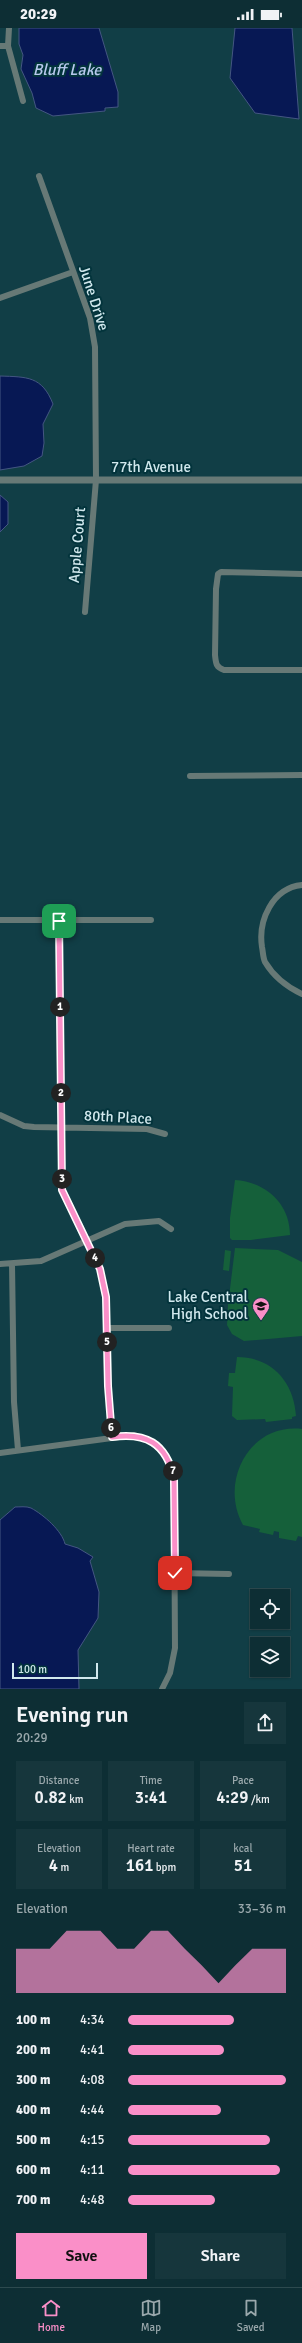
<!DOCTYPE html>
<meta charset="utf-8">
<style>
:root{--surface:#0d2e34;--page:#16363c;--text:#f1f3f6;--muted:#9aa8ac;--line:#2d4a4f;--accent:#fa8fc8}
body{margin:0;font-family:Signika,sans-serif;background:var(--page);color:var(--text);height:100vh;display:flex;flex-direction:column;font-size:15px;white-space:nowrap}
*{box-sizing:border-box;margin:0}
p{font-size:13px;color:var(--muted)}
.icon{flex:none;width:22px;height:22px;fill:none;stroke:currentColor;stroke-width:2;stroke-linecap:round;stroke-linejoin:round}
.map{position:relative;height:1661px;overflow:hidden}
.side{display:flex;flex-direction:column;background:var(--surface);flex:1}
.side>*{flex:none}
.buttons{position:absolute;left:250px;top:1561px;display:grid;gap:8px}
.buttons a{display:grid;place-items:center;width:40px;height:40px;border-radius:0px;background:var(--surface);box-shadow:0 1px 3px #0004,0 0 0 1px var(--line);font-size:20px}
.scale{position:absolute;left:12px;bottom:10px;width:86px;box-sizing:border-box;padding-left:4px;border:2px solid #d1e8ed;border-top:0;font-size:11px;line-height:14px;white-space:nowrap;color:#d1e8ed;-webkit-text-stroke:3px #03343c;paint-order:stroke}
.pin{position:absolute;display:grid;place-items:center;width:34px;height:34px;color:#fff;margin:-17px;border-radius:8px;box-shadow:0 2px 6px #0006}
.km{position:absolute;width:20px;height:20px;margin:-10px;border-radius:50%;background:#222;color:#fff;font-size:11px;line-height:20px;text-align:center}
.round{display:grid;place-items:center;flex:none;width:42px;height:42px;border-radius:0px;background:var(--page)}
.head{display:flex;align-items:center;justify-content:space-between;height:68px;padding:0 16px}
h1{font-size:22px;font-weight:600;line-height:30px}
.figures{display:grid;grid-template-columns:repeat(3,1fr);gap:6px;height:68px;padding:4px 16px}
.figures div{display:grid;align-content:center;border-radius:0px;background:var(--page);text-align:center}
.figures b{font-size:17px;font-weight:600}
.figures small{font-size:11px;font-weight:400}
.figures p{font-size:11px}
.chart{height:112px;padding:8px 16px}
.chart p{display:flex;justify-content:space-between}
.chart svg{width:100%;height:72px;margin-top:4px;fill:var(--accent);opacity:.7}
.cta{display:flex;gap:8px;margin-top:auto;padding:8px 16px}
.cta a{flex:1;height:46px;border-radius:0px;background:var(--accent);color:#111;font-size:16px;font-weight:600;line-height:46px;text-align:center}
.cta a+a{background:var(--page);color:var(--text)}
ul{padding:0 16px;list-style:none;font-size:13px}
li{display:grid;grid-template-columns:64px 48px 1fr;align-items:center;height:30px}
li i{height:10px;border-radius:5px;background:var(--accent)}
.status{display:flex;justify-content:space-between;align-items:center;height:28px;padding:0 20px;background:var(--surface);direction:ltr}
.status svg{height:11px;fill:currentColor}
.dock{display:flex;justify-content:space-around;align-items:center;height:56px;border-top:1px solid var(--line);background:var(--surface);font-size:11px;color:var(--muted)}
.dock a{display:grid;justify-items:center;gap:2px}
.dock .active{color:var(--accent)}
.map>svg:first-child{display:block}
.green{fill:#15603a}
.water{fill:#071854;stroke:#445682}
.lines{fill:none;stroke-linecap:round;stroke-linejoin:round}
.minor{stroke:#677976;stroke-width:6}
.tertiary{stroke:#677976;stroke-width:7}
.route-casing{stroke:#fff;stroke-width:8}
.route{stroke:#fa8fc8;stroke-width:5}
.labels{text-anchor:middle;dominant-baseline:central;stroke-width:4;stroke-linejoin:round;paint-order:stroke}
.street-label{font-size:15px;fill:#d1e8ed;stroke:#03343c}
.poi-label{font-size:15px;fill:#d1e8ed;stroke:#03343c;text-anchor:end}
.water-label{font-size:16px;font-style:italic;fill:#b8c9ee;stroke:#03343c}
</style>
<div class="status"><b>20:29</b><svg viewBox="0 0 49 12"><path d="M0 12V9h3v3zM5 12V6h3v6zM10 12V3h3v9zM15 12V0h3v12zM26 1h20v11H26zM47 4h2v5h-2z"/></svg></div>
<div class="map">
<svg width="302" height="1661" viewBox="0 0 302 1661">
<rect width="100%" height="100%" fill="#113e46"/>
<!-- green -->
<path class="green" d="M 235,1152 C 265,1154 290,1175 290,1207 L 251,1212 L 232,1212 L 230,1210 L 230,1190 Z
M 235,1220 L 278,1222 L 302,1234 L 302,1308 L 244,1313 L 232,1306 L 227,1297 L 228,1277 Z
M 225,1222 L 231,1223 L 229,1243 L 223,1242 Z
M 237,1329 C 272,1329 294,1354 296,1388 L 292,1389 L 292,1391 L 266,1394 L 265,1391 L 237,1392 L 232,1388 L 233,1359 L 228,1358 L 229,1345 L 235,1345 Z
M 302,1401 L 302,1509 L 298,1508 L 296,1513 L 279,1510 L 279,1504 L 274,1503 L 273,1507 L 259,1504 L 260,1501 L 243,1497 C 219,1454 249,1395 302,1401 Z"/>
<!-- water -->
<path class="water" d="M 19,0 L 99,0 L 118,64 L 118,79 L 105,80 L 105,83 L 53,88 L 36,80 L 32,65 L 21,41 L 23,27 L 19,16 Z
M 235,0 L 292,0 L 299,91 L 255,85 L 230,50 Z
M 0,348 C 27,349 42,348 53,376 L 43,396 L 44,415 L 42,428 L 24,438 L 0,442 Z
M 0,467 L 8,474 L 8,496 L 0,504 Z
M 15,1479 C 20,1479 26,1478 31,1480 C 44,1487 62,1503 65,1516 L 78,1520 L 93,1529 L 90,1533 L 99,1564 L 98,1590 L 78,1622 L 79,1661 L 0,1661 L 0,1492 Z"/>
<g class="lines">
<!-- minor -->
<path class="minor" d="M 0,18 L 8,18 L 9,0
M 8,18 L 23,73
M 39,148 L 90,290 L 95,319 L 96,452 L 85,584
M 0,270 L 73,244
M 302,546 L 221,544 L 218,546 L 216,561 L 215,627 C 216,636 216,639 224,642 L 302,642
M 190,748 L 302,747
M 302,857 C 272,860 258,893 262,919 C 263,924 263,930 265,934 C 274,949 287,959 302,966
M 0,892 L 151,892
M 59,893 L 62,1162 L 100,1241 L 106,1269 L 108,1358 L 112,1409
M 0,1087 L 24,1098 L 34,1099 L 147,1101 L 165,1106
M 0,1236 L 41,1233 L 125,1196 L 159,1193 L 171,1201
M 12,1236 L 14,1374 L 18,1422
M 107,1300 L 169,1300
M 0,1425 L 134,1407 L 148,1412 L 163,1423 L 172,1439 L 174,1450 L 175,1620 L 170,1645 L 162,1661
M 175,1545 L 229,1546"/>
<!-- tertiary -->
<path class="tertiary" d="M 0,452 L 302,452"/>
</g>
<g class="lines">
<!-- route casing -->
<g class="route-casing">
<path id="route" d="M 59,893 L 62,1162 L 100,1241 L 106,1269 L 108,1358 L 112,1409 C 146,1404 166,1415 174,1450 L 175,1545"/>
</g>
<!-- route -->
<use href="#route" class="route"/>
</g>
<!-- icons -->
<defs>
<g id="school-pin" transform="scale(0.9)"><path d="M0 17L-7.5 6A9.5 9.5 0 1 1 7.5 6Z" fill="#fa8fc8" stroke="#03343c"/><path d="M0-5L7-2L0 1L-7-2ZM-4 1L0 2.5L4 1V4Q0 6-4 4Z" fill="#111"/></g>
</defs>
<g fill-rule="evenodd">
<use href="#school-pin" x="261" y="1278"/>
</g>
<g class="labels">
<!-- street labels -->
<g class="street-label">
<text transform="translate(94 270) rotate(72)">June Drive</text>
<text x="151" y="439">77th Avenue</text>
<text transform="translate(77 517) rotate(-85)">Apple Court</text>
<text transform="translate(118 1089) rotate(3)">80th Place</text>
</g>
<!-- poi labels -->
<g class="poi-label">
<text x="248" y="1269">Lake Central<tspan x="248" dy="17">High School</tspan></text>
</g>
<!-- water labels -->
<g class="water-label">
<text x="67" y="42">Bluff Lake</text>
</g>
</g>
</svg>
<div class="buttons">
<a><svg class="icon" aria-label="locate" viewBox="0 0 24 24"><circle cx="12" cy="12" r="6"/><path d="M12 2v4M12 18v4M2 12h4M18 12h4"/></svg></a>
<a><svg class="icon" aria-label="layers" viewBox="0 0 24 24"><path d="M12 4l9 5-9 5-9-5zM3 14l9 5 9-5"/></svg></a>
</div>
<div class="scale">100 m</div>
<div class="pin" style="left:59px;top:893px;background:#1e9e55"><svg class="icon" aria-label="arrive" viewBox="0 0 24 24"><path d="M6 21V4h12l-3 4 3 4H6"/></svg></div>
<div class="pin" style="left:175px;top:1545px;background:#d93025"><svg class="icon" aria-label="check" viewBox="0 0 24 24"><path d="M5 12l5 5 9-10"/></svg></div>
<b class="km" style="left:60px;top:979px">1</b>
<b class="km" style="left:61px;top:1065px">2</b>
<b class="km" style="left:62px;top:1151px">3</b>
<b class="km" style="left:95px;top:1230px">4</b>
<b class="km" style="left:107px;top:1314px">5</b>
<b class="km" style="left:111px;top:1400px">6</b>
<b class="km" style="left:173px;top:1443px">7</b>
</div>
<section class="side">
<div class="head"><div><h1>Evening run</h1><p>20:29</p></div><a class="round"><svg class="icon" aria-label="share" viewBox="0 0 24 24"><path d="M12 15V3M7 8l5-5 5 5M5 13v7h14v-7"/></svg></a></div>
<div class="figures">
<div><p>Distance</p><b>0.82<small> km</small></b></div>
<div><p>Time</p><b>3:41</b></div>
<div><p>Pace</p><b>4:29<small> /km</small></b></div>
</div>
<div class="figures">
<div><p>Elevation</p><b>4<small> m</small></b></div>
<div><p>Heart rate</p><b>161<small> bpm</small></b></div>
<div><p>kcal</p><b>51</b></div>
</div>
<div class="chart"><p><span>Elevation</span>33–36 m</p>
<svg viewBox="0 0 160 44" preserveAspectRatio="none"><path d="M0 44V17L10 17L20 17L30 6L40 6L50 6L60 17L70 17L80 6L90 6L100 17L110 27L120 38L130 27L140 17L150 17L160 17V44z"/></svg>
</div>
<ul>
<li><b>100 m</b>4:34<i style="width:67%"></i></li>
<li><b>200 m</b>4:41<i style="width:61%"></i></li>
<li><b>300 m</b>4:08<i style="width:100%"></i></li>
<li><b>400 m</b>4:44<i style="width:59%"></i></li>
<li><b>500 m</b>4:15<i style="width:90%"></i></li>
<li><b>600 m</b>4:11<i style="width:96%"></i></li>
<li><b>700 m</b>4:48<i style="width:55%"></i></li>
</ul>
<div class="cta"><a>Save</a><a>Share</a></div>
</section>
<nav class="dock">
<a class="active"><svg class="icon" aria-label="home" viewBox="0 0 24 24"><path d="M3 11l9-7 9 7M6 9v11h12V9"/></svg>Home</a>
<a><svg class="icon" aria-label="map" viewBox="0 0 24 24"><path d="M3 6l6-2 6 2 6-2v14l-6 2-6-2-6 2zM9 4v14M15 6v14"/></svg>Map</a>
<a><svg class="icon" aria-label="saved" viewBox="0 0 24 24"><path d="M7 4h10v16l-5-4-5 4z"/></svg>Saved</a>
</nav>
